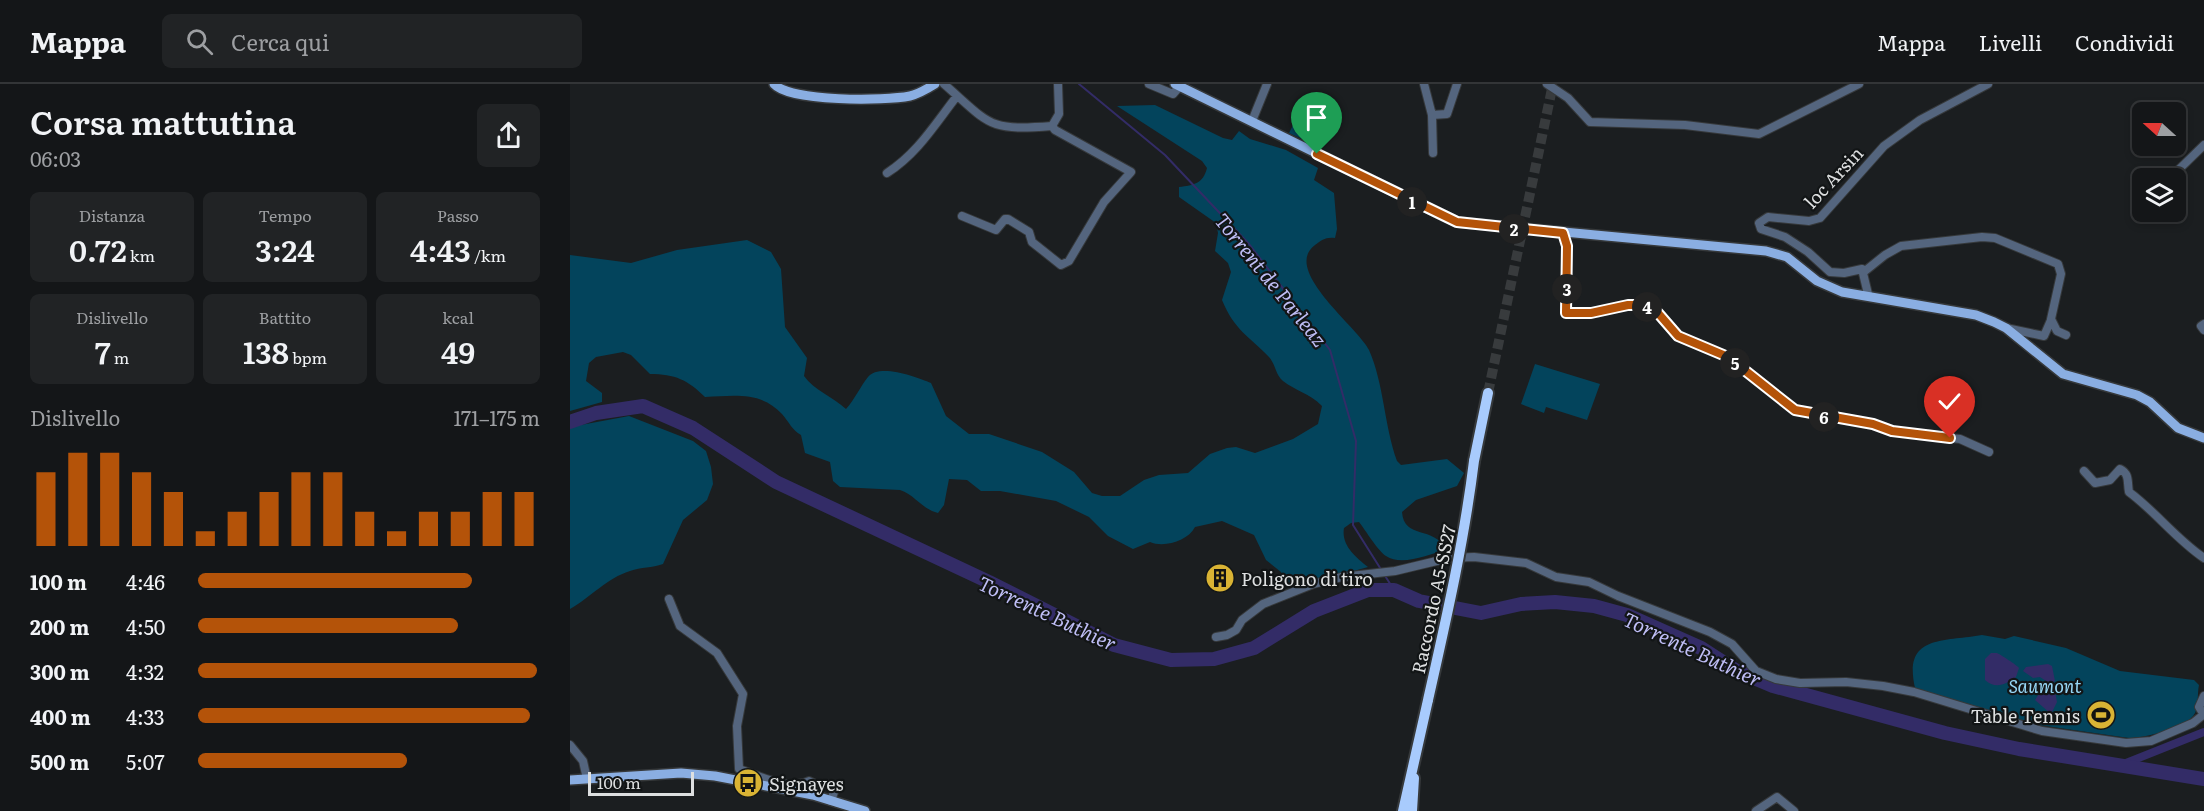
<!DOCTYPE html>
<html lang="it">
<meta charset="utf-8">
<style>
:root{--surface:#141618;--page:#212325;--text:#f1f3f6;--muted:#9d9fa2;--line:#333537;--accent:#b45309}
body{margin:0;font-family:Literata,serif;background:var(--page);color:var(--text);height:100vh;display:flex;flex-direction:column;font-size:22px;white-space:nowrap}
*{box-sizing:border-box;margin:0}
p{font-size:20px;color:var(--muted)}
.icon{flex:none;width:33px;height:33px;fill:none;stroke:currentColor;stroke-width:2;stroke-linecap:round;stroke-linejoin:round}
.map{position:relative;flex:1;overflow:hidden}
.panel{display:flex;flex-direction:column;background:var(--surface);width:570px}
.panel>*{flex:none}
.needle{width:39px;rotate:291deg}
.tools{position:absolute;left:1562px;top:18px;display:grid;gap:12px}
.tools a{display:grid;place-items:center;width:54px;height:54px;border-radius:9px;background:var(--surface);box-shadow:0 3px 9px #0003,0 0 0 2px var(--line);font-size:30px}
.scale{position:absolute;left:18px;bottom:15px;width:106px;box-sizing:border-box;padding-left:6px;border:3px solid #dddfe0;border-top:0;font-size:16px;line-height:21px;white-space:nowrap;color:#dddfe0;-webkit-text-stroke:4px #121516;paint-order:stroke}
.pin{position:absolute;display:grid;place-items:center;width:51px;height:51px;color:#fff;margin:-62px -26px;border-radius:50% 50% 50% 0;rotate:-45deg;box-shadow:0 0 6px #0007}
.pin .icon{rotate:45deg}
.km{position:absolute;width:30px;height:30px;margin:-15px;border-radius:50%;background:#222;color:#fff;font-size:16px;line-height:30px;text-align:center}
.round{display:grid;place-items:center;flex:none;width:63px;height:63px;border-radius:9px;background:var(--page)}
.overview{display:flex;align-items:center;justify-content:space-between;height:102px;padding:0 30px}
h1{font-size:33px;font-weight:600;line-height:45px}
.stats{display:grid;grid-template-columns:repeat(3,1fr);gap:9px;height:102px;padding:6px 30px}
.stats div{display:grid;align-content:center;border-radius:9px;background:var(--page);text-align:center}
.stats b{font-size:30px;font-weight:600}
.stats small{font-size:16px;font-weight:400}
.stats p{font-size:16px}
.chart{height:168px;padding:12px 30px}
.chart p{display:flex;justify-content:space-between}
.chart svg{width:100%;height:108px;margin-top:6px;stroke:var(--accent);stroke-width:6}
ul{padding:0 30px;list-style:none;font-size:20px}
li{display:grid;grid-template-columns:96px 72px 1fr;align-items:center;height:45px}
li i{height:15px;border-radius:8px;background:var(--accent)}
header{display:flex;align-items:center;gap:36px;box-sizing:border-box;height:84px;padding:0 30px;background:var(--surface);border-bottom:2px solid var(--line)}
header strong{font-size:28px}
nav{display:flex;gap:33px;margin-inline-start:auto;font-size:21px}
.search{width:420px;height:54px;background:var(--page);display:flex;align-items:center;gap:15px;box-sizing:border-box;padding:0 21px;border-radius:9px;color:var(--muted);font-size:22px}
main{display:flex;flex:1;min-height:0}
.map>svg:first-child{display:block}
.green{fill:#03445c}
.water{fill:#332c67}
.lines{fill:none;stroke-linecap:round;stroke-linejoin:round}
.stream{stroke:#332c67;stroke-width:2}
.canal{stroke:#332c67;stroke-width:8}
.river{stroke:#332c67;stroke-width:14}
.highway-tunnel{stroke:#383b3d;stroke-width:10;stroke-dasharray:10 5;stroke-linecap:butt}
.minor-casing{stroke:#36393b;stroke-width:10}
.major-casing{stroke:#36393b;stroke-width:12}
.highway-casing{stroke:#36393b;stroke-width:14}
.minor{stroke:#54657e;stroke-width:8}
.major{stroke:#8aaee2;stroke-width:9}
.highway{stroke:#a8cbfd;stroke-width:10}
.highway-bridge-casing{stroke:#36393b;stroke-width:14;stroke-linecap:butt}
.highway-bridge{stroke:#a8cbfd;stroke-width:10}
.route-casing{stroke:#fff;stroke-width:12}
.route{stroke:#b45309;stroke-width:8}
.labels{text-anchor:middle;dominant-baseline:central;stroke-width:4.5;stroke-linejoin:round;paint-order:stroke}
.street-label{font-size:18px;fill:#dddfe0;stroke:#121516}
.poi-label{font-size:18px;fill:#dddfe0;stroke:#121516;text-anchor:start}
.park-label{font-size:18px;font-style:italic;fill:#95d5f4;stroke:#121516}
.water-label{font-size:20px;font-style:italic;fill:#bebdf5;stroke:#121516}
</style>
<header>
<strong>Mappa</strong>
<div class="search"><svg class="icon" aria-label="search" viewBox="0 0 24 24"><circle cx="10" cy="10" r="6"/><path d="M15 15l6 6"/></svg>Cerca qui</div>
<nav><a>Mappa</a><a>Livelli</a><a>Condividi</a></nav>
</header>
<main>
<section class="panel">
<div class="overview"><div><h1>Corsa mattutina</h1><p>06:03</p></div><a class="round"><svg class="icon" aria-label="share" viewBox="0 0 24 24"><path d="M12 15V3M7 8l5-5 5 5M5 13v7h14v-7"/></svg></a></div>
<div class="stats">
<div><p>Distanza</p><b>0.72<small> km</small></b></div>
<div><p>Tempo</p><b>3:24</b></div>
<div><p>Passo</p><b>4:43<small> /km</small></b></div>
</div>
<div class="stats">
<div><p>Dislivello</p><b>7<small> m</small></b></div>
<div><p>Battito</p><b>138<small> bpm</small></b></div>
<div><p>kcal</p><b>49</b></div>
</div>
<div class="chart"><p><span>Dislivello</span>171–175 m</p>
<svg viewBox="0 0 160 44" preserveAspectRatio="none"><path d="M5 44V14M15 44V6M25 44V6M35 44V14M45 44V22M55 44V38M65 44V30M75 44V22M85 44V14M95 44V14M105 44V30M115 44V38M125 44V30M135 44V30M145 44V22M155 44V22"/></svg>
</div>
<ul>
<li><b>100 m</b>4:46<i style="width:80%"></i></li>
<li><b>200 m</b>4:50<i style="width:76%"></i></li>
<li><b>300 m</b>4:32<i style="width:99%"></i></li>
<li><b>400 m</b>4:33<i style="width:97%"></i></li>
<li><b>500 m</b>5:07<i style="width:61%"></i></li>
</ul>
</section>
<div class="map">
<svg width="1634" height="727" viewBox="0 0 1634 727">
<rect width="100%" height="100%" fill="#1b1e20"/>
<!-- green -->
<path class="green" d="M 585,21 L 653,54 L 662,56 L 669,47 L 680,55 L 716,66 L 748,84 L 744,96 L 764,109 L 767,145 L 765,154 C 755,153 752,156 745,161 C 711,186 789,244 799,266 C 814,300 814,341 827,377 L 831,381 L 877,375 L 894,389 L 887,402 L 846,416 L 832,428 C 834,456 864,441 876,466 C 859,470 832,483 816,472 C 808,467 796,447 789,438 L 781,439 L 774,444 C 771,461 785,473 798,483 L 719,505 L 711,488 L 696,476 L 684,451 L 652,437 L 625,443 C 618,457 594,464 580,458 L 563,465 L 538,452 L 519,433 L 486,417 L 430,407 L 411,407 L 397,396 L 379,395 L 374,421 L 368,429 C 352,425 345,411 330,406 L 270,403 L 263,397 L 260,378 L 235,369 L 231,351 C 222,346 219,338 212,330 C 191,307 164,312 135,313 C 118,296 105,290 80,290 L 61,271 L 53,268 L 26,273 L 19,279 L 16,297 L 32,309 L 32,318 L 0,327 L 0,171 L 61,179 L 107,166 L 177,156 L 201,168 L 211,185 L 215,243 L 237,274 L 234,292 C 244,306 263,313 276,325 C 285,315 290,303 298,293 C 309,279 347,293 361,299 L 376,332 L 399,350 L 419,350 L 472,368 L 504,388 L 522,409 L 532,412 L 550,412 L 574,396 L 589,391 L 618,389 L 640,370 L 657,364 L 666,363 L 685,369 L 723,355 L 748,340 L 752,322 C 739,309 726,307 713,297 C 705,290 706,281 699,273 C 678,251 665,247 652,216 L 661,188 L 658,179 L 645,167 L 648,149 L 646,139 L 609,113 L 609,103 C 624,101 633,100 637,84 L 632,77 L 547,22 Z
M 726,35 L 747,45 L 741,59 L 719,49 Z
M 965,280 L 1030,300 L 1017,336 L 976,323 L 974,329 L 951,320 Z
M 59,332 L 123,357 L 136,367 L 141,383 L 143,400 L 137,416 L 113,436 L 93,480 C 82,484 71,483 60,487 C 37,494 21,513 0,525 L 0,343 Z
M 1412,551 L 1435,555 L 1444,552 L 1496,564 L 1550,587 L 1624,596 L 1629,601 C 1627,610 1629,622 1625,629 C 1618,644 1574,654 1559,654 L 1449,638 L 1345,604 C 1333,551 1372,558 1412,551 Z"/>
<!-- water -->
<path class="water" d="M 1421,569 L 1427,569 C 1431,571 1447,581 1449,584 L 1446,593 C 1436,600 1426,606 1415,596 L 1415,575 Z
M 1478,580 L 1482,582 L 1485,597 L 1481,600 L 1484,602 L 1487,618 L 1481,630 L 1465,616 L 1474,602 L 1479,599 L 1470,593 L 1463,594 L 1453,587 L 1456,583 Z"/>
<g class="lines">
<!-- stream -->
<path class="stream" d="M 509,0 L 595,71 L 679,160 L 760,266 L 786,357 L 783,441 L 824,506"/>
<!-- canal -->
<path class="canal" d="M 1551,681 L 1634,648"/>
<!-- river -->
<path class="river" d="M 0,338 L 26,329 L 73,322 L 123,344 L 206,398 L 419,498 L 544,561 L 601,576 L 644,575 L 684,564 L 744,527 L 798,506 L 824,506 L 849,517 L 911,529 L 951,520 L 985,518 L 1024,522 L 1057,531 L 1131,564 L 1165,586 L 1203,602 L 1375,649 L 1449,665 L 1634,695"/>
<!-- highway-tunnel -->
<path class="highway-tunnel" d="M 918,309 L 983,0"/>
<!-- minor casing -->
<g class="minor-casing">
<path id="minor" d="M 374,0 C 421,41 417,47 482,42 L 489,30 L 488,0
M 579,0 L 603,10 L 610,2
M 854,0 L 862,31 L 863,69
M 977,0 L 998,14 L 1020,38 L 1115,41 L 1189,50 L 1289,0
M 862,31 L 877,30 L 887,0
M 682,37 L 697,0
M 317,89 C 348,69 365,40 387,12
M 1600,94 L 1634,61
M 392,132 L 426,146 L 435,135 L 438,135 L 459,148 L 462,158 L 491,181 L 499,177 L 534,118 L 561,88 L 485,46 L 482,42
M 993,149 L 997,162 L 996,229 L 1021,229 L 1058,221 L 1073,221 L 1088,229 L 1109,253 L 1158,273 L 1225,326 L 1303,340 L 1322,347 L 1390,355 L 1419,368
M 1295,187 L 1315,171 L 1331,162 L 1412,153 L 1425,154 L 1488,180 L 1491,190 L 1481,235 L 1487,247 L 1496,251
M 1298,210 L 1292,185 L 1274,189 L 1260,188 L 1238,168 L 1215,153 L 1191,145 L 1189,139 L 1198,133 L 1239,137 L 1250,134 L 1314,62 L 1350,36 L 1418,0
M 1634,240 L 1631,242 L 1634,246
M 1436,244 L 1474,252 L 1481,236
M 1514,387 L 1525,399 L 1540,396 L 1550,385 C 1560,390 1557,398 1559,408 C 1586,428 1606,455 1634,474
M 99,515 L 110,542 L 147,569 L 173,610 L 167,642 L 169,685 C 189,692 219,707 239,697 L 247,701
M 646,553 L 657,551 L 666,546 L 672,536 L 693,520 L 743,500 L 772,493 L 825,487 L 879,474 L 904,473 L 956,479 L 986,493 L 1019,498 L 1048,512 L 1140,548 L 1162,560 L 1186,587 L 1206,595 L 1230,599 L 1276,598 L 1313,602 L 1344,608 L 1472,647 L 1556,659 L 1581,657 L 1623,639 L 1633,631
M 1634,612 L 1629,623 L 1634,631
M 0,661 L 13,677 L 17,695
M 245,704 L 250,700 L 259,700 L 264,708 L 261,717
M 1186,727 L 1207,713 L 1224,727"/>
</g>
<!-- major casing -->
<g class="major-casing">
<path id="major" d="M 204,0 C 220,18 315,17 340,12 C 349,10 357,5 365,0
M 605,0 L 887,138 L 1196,167 L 1217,173 L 1247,197 L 1272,208 L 1406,231 L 1424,238 L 1436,244 L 1493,290 L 1567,311 L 1580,318 L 1608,344 L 1634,354
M 0,696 L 111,689 L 145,692 L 243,711 L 295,727"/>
</g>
<!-- highway casing -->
<g class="highway-casing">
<path id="highway" d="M 904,377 L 918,309
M 833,727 L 858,616
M 842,727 L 844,694"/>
</g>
<!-- minor -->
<use href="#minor" class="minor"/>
<!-- major -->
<use href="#major" class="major"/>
<!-- highway -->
<use href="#highway" class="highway"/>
<!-- highway-bridge casing -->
<g class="highway-bridge-casing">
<path id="highway-bridge" d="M 858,616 C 876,536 894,458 904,377"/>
</g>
<!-- highway-bridge -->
<use href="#highway-bridge" class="highway-bridge"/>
</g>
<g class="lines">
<!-- route casing -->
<g class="route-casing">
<path id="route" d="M 747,70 L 887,138 L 993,149 L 997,162 L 996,229 L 1021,229 L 1058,221 L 1073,221 L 1088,229 L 1108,252 L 1158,273 L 1225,326 L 1303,340 L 1322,347 L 1380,354"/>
</g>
<!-- route -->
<use href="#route" class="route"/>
</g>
<!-- icons -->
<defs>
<g id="building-disc" transform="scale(1.5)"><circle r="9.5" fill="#d9b334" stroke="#121516"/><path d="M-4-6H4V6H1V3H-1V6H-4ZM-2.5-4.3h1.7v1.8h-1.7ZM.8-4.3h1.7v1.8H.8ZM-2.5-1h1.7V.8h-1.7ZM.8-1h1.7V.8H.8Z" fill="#111"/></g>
<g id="stadium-disc" transform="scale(1.5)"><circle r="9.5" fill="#d9b334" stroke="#121516"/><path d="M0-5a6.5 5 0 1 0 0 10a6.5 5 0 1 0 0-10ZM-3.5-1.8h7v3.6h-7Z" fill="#111"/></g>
<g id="bus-disc" transform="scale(1.5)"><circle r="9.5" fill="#d9b334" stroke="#121516"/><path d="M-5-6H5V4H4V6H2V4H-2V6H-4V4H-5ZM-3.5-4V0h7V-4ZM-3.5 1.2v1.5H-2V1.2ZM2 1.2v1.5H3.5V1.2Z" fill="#111"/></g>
</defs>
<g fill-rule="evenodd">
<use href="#building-disc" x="650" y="494"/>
<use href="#stadium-disc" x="1531" y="631"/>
<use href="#bus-disc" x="178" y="699"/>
</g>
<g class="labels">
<!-- street labels -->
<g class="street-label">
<text transform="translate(1263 93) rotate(-47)">loc Arsin</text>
<text transform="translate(863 515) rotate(-78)">Raccordo A5-SS27</text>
</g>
<!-- poi labels -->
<g class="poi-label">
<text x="671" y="494">Poligono di tiro</text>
<text x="1510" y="631" text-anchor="end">Table Tennis</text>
<text x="199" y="699">Signayes</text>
</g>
<!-- park labels -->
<g class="park-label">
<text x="1475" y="601">Saumont</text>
</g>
<!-- water labels -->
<g class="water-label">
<text transform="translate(702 195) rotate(51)">Torrent de Parleaz</text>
<text transform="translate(478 528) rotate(25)">Torrente Buthier</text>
<text transform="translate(1123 564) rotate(25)">Torrente Buthier</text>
</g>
</g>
</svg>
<div class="tools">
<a><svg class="needle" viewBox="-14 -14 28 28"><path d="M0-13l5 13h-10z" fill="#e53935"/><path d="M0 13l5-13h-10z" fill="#9d9fa2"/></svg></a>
<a><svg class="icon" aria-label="layers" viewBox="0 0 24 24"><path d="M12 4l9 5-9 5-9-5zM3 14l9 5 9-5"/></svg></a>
</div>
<div class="scale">100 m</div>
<div class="pin" style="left:747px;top:70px;background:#1e9e55"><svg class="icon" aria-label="arrive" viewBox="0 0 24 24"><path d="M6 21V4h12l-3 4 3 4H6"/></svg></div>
<div class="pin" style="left:1380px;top:354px;background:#d93025"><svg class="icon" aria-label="check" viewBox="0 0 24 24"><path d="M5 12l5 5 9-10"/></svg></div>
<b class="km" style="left:842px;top:118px">1</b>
<b class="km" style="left:944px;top:145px">2</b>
<b class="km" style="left:997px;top:205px">3</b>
<b class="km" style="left:1077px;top:223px">4</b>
<b class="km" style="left:1165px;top:279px">5</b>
<b class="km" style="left:1254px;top:333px">6</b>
</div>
</main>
